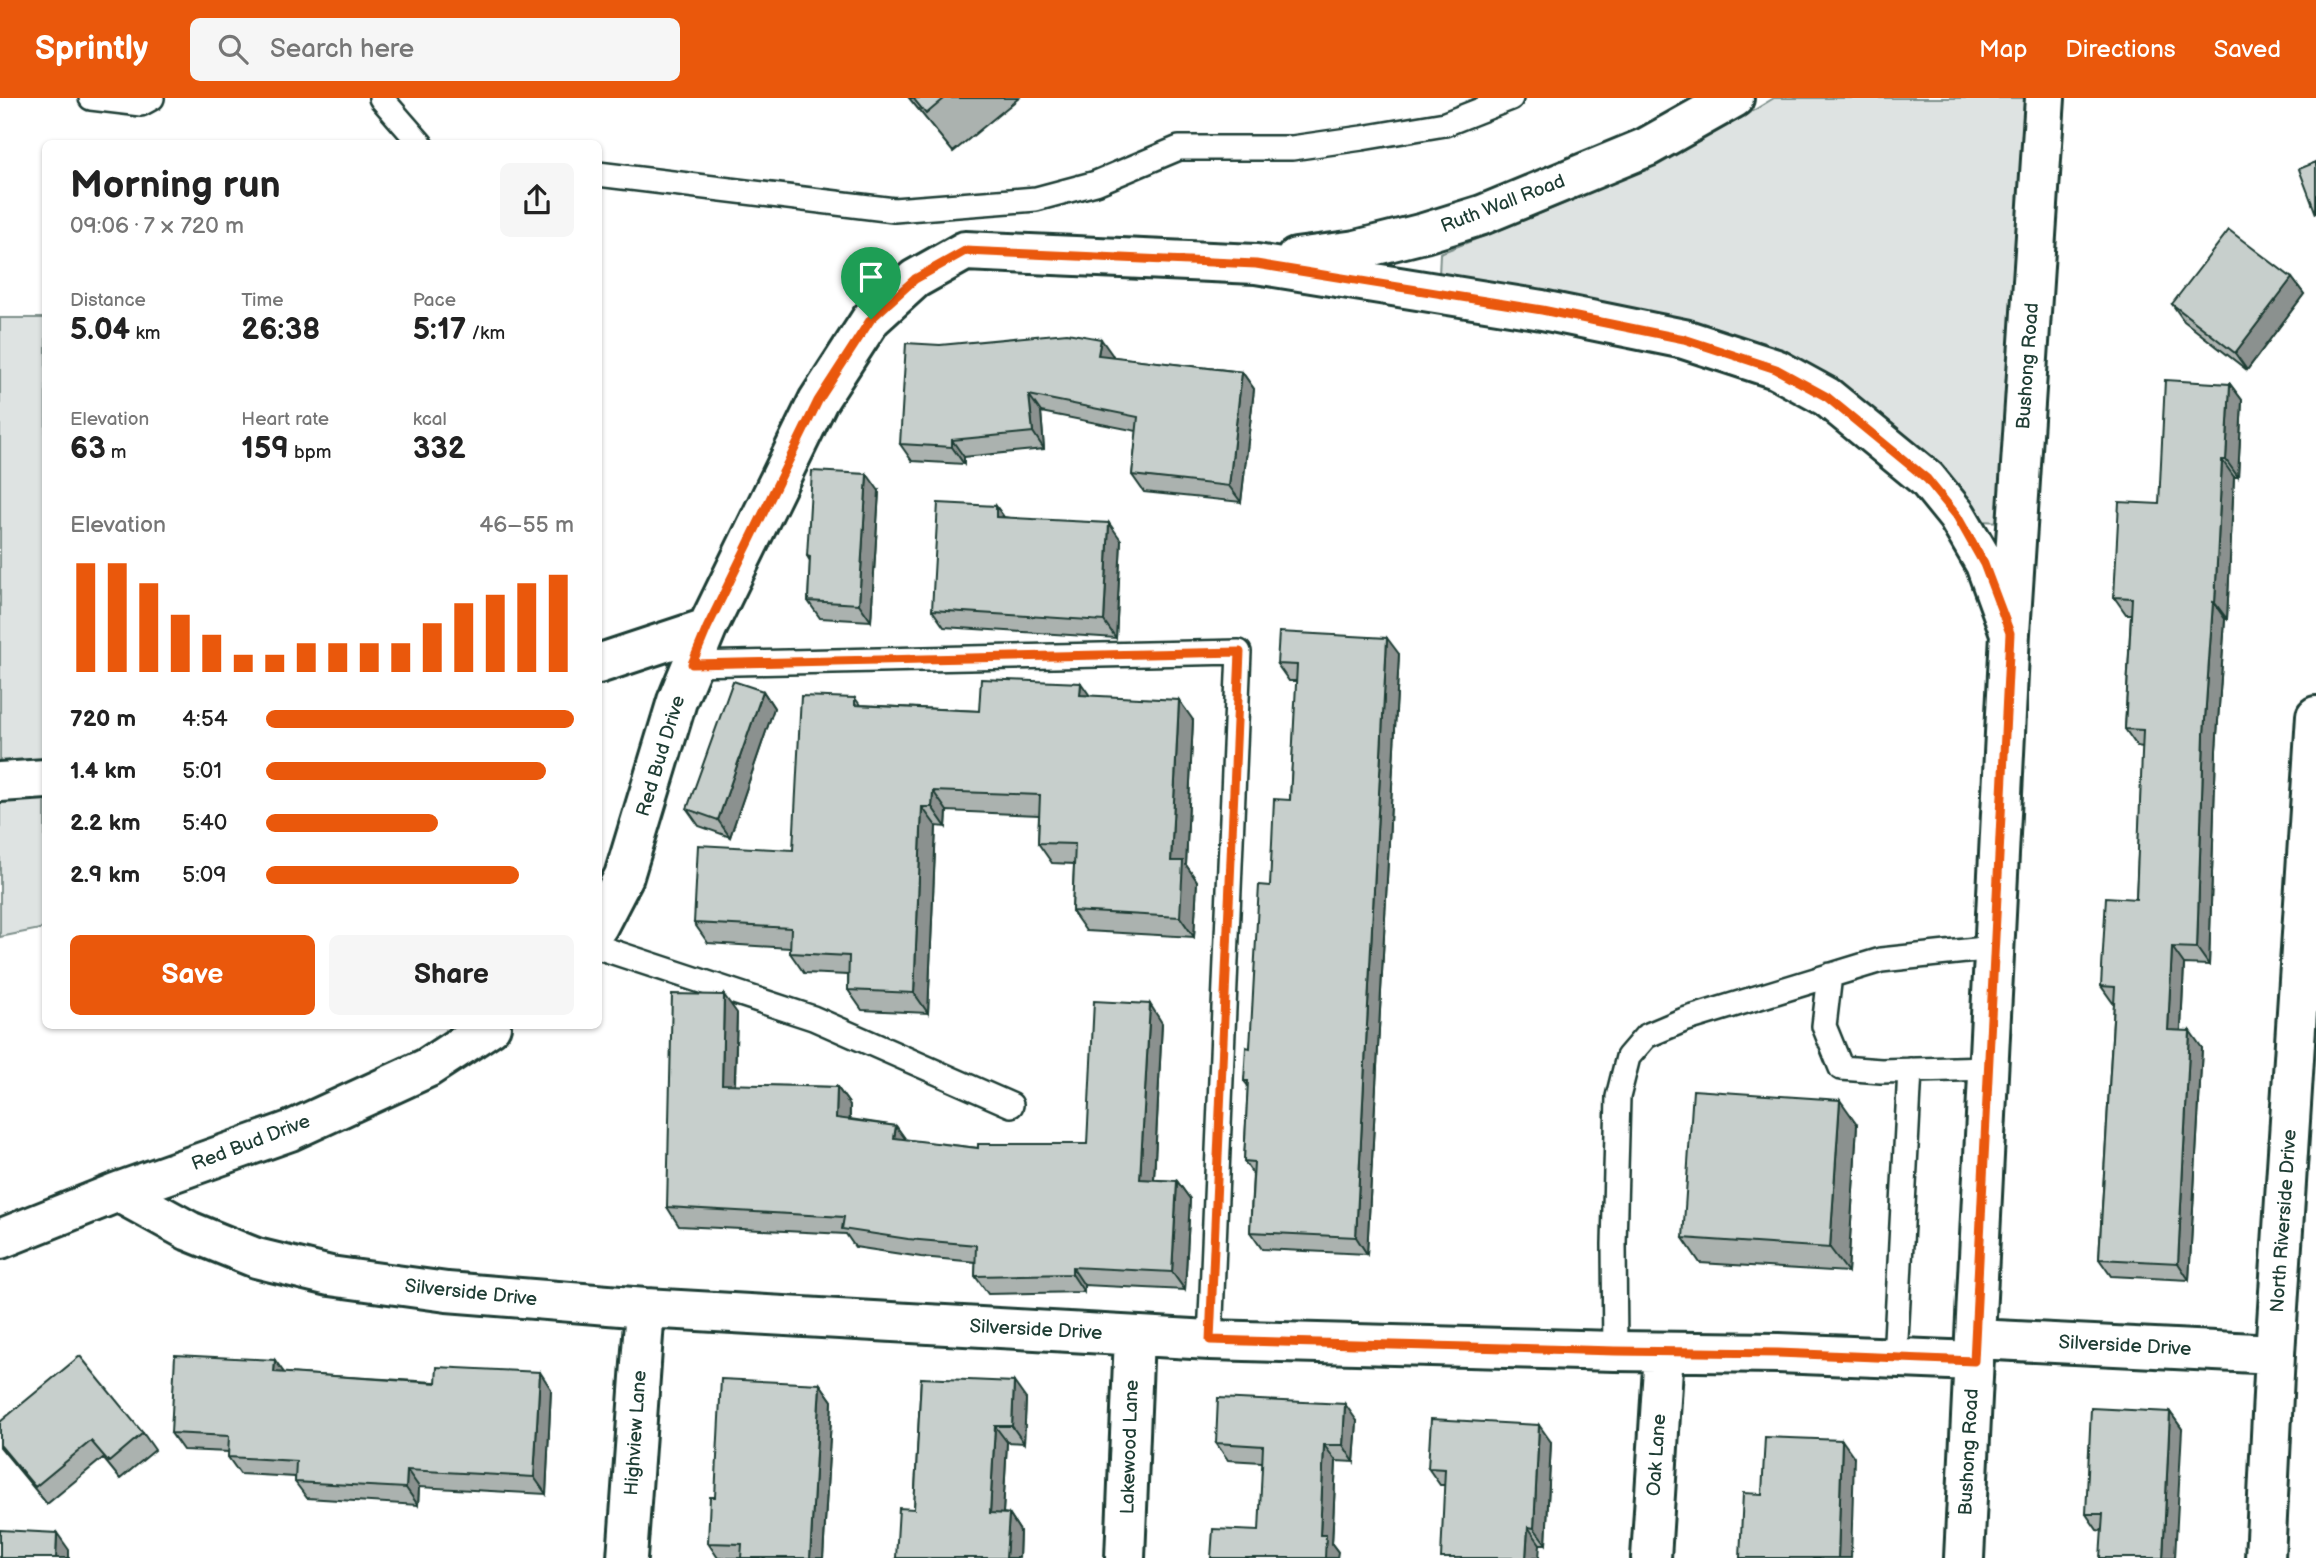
<!DOCTYPE html>
<meta charset="utf-8">
<style>
:root{--surface:#fff;--page:#f6f6f6;--text:#222;--muted:#767676;--accent:#ea580c}
body{margin:0;font-family:"Balsamiq Sans",sans-serif;background:var(--page);color:var(--text);height:100vh;display:flex;flex-direction:column;font-size:26px;white-space:nowrap}
*{box-sizing:border-box;margin:0}
p{font-size:23px;color:var(--muted)}
.icon{flex:none;width:38px;height:38px;fill:none;stroke:currentColor;stroke-width:2;stroke-linecap:round;stroke-linejoin:round}
.map{position:relative;flex:1;overflow:hidden}
.panel{position:absolute;left:42px;top:42px;width:560px;height:889px;display:flex;flex-direction:column;background:var(--surface);border-radius:10px;box-shadow:0 2px 5px #0004}
.panel>*{flex:none}
.pin{position:absolute;display:grid;place-items:center;width:60px;height:60px;color:#fff;margin:-72px -30px;border-radius:50% 50% 50% 0;rotate:-45deg;box-shadow:0 0 7px #0007}
.pin .icon{rotate:45deg}
.round{display:grid;place-items:center;flex:none;width:74px;height:74px;border-radius:10px;background:var(--page)}
.headline{display:flex;align-items:center;justify-content:space-between;height:119px;padding:0 28px}
h1{font-size:38px;font-weight:700;line-height:52px}
.figures{display:grid;grid-template-columns:repeat(3,1fr);gap:10px;height:119px;padding:7px 28px}
.figures div{display:grid;align-content:center}
.figures b{font-size:30px;font-weight:700}
.figures small{font-size:19px;font-weight:400}
.figures p{font-size:19px}
.chart{height:196px;padding:14px 28px}
.chart p{display:flex;justify-content:space-between}
.chart svg{width:100%;height:126px;margin-top:7px;stroke:var(--accent);stroke-width:6}
.primary-button{display:flex;gap:14px;margin-top:auto;padding:14px 28px}
.primary-button a{flex:1;height:80px;border-radius:10px;background:var(--accent);color:#fff;font-size:28px;font-weight:700;line-height:80px;text-align:center}
.primary-button a+a{background:var(--page);color:var(--text)}
ul{padding:0 28px;list-style:none;font-size:23px}
li{display:grid;grid-template-columns:112px 84px 1fr;align-items:center;height:52px}
li i{height:18px;border-radius:9px;background:var(--accent)}
header{display:flex;align-items:center;gap:42px;box-sizing:border-box;height:98px;padding:0 35px;background:var(--accent);color:#fff}
header strong{font-size:33px}
nav{display:flex;gap:38px;margin-inline-start:auto;font-size:24px}
.search{width:490px;height:63px;background:var(--page);display:flex;align-items:center;gap:18px;box-sizing:border-box;padding:0 24px;border-radius:10px;color:var(--muted);font-size:26px}
.map>svg:first-child{display:block}
.green{fill:#dee3e2;stroke:#7e908b;stroke-width:2}
.lines{fill:none;stroke-linecap:round;stroke-linejoin:round}
.lane-casing{stroke:#1f3d34;stroke-width:28}
.street-casing{stroke:#1f3d34;stroke-width:44}
.lane{stroke:#fff;stroke-width:23}
.street{stroke:#fff;stroke-width:38}
.wall{fill:#abb2af;stroke:#1f3d34;stroke-width:2}
.shaded-wall{fill:#8b918f;stroke:#1f3d34;stroke-width:2}
.building{fill:#c7cfcc;stroke:#1f3d34;stroke-width:2}
.route-casing{stroke:#fff;stroke-width:14}
.route{stroke:#ea580c;stroke-width:9}
.labels{text-anchor:middle;dominant-baseline:central;stroke-width:7;stroke-linejoin:round;paint-order:stroke}
.street-label{font-size:19px;fill:#1f3d34;stroke:#fff}
</style>
<header>
<strong>Sprintly</strong>
<div class="search"><svg class="icon" aria-label="search" viewBox="0 0 24 24"><circle cx="10" cy="10" r="6"/><path d="M15 15l6 6"/></svg>Search here</div>
<nav><a>Map</a><a>Directions</a><a>Saved</a></nav>
</header>
<div class="map">
<svg width="2316" height="1460" viewBox="0 0 2316 1460">
<rect width="100%" height="100%" fill="#fff"/>
<filter id="ink" filterUnits="userSpaceOnUse"><feTurbulence type="fractalNoise" baseFrequency=".0143" numOctaves="2"/><feDisplacementMap in="SourceGraphic" scale="14" xChannelSelector="R" yChannelSelector="G"/><feConvolveMatrix kernelMatrix="1 2 1 2 8 2 1 2 1" color-interpolation-filters="sRGB"/></filter>
<g filter="url(#ink)">
<!-- green -->
<path class="green" d="M 1774,0 L 2025,0 L 2002,424 L 1980,423 L 1926,359 L 1825,274 L 1722,233 L 1439,178 L 1440,155 C 1555,111 1670,65 1774,0 Z
M 0,220 L 46,220 L 45,830 L 0,839 Z"/>
<g class="lines">
<!-- lane casing -->
<g class="lane-casing">
<path id="lane" d="M 91,0 L 141,6 L 152,0
M 381,0 L 421,46
M 598,76 L 894,112 L 1036,101 L 1096,85 L 1179,50 L 1292,50 L 1362,40 L 1445,26 L 1511,0
M 692,566 L 1239,554 L 1210,1242
M 598,849 L 813,920 L 1011,1007
M 1830,877 L 1824,928 L 1841,970 L 1881,973 L 1989,970
M 1615,1253 L 1614,1146 L 1618,999 L 1628,959 L 1646,938 L 1684,922 L 1881,862 L 1994,850
M 1895,1261 L 1910,972"/>
</g>
<!-- street casing -->
<g class="street-casing">
<path id="street" d="M 1296,160 L 1356,152 L 1424,135 L 1482,117 L 1647,49 L 1734,0
M 598,566 L 707,530
M 0,684 L 46,681
M 598,828 L 624,778 L 677,603 L 707,530 L 818,303 L 871,221 L 915,181 L 965,153 L 1256,166 L 1542,212 L 1684,241 L 1776,271 L 1827,299 L 1927,381 L 1957,418 L 1985,466 L 2010,535
M 118,1094 L 189,1133 L 256,1160 L 330,1178 L 447,1194 L 645,1210 L 1210,1242 L 1615,1253 L 1778,1255 L 1974,1263
M 0,1141 L 118,1094 L 290,1033 L 427,970 L 491,928
M 1975,1241 L 2275,1256
M 627,1460 L 645,1210
M 1125,1460 L 1134,1238
M 1651,1460 L 1664,1254
M 1964,1460 L 2010,535 L 2045,0
M 2265,1460 L 2275,1256 L 2316,618"/>
</g>
<!-- lane -->
<use href="#lane" class="lane"/>
<!-- street -->
<use href="#street" class="street"/>
</g>
<!-- wall -->
<path class="wall" d="M 909,0 L 1019,0 L 953,54 Z
M 2292,180 L 2304,196 L 2247,272 L 2184,223 L 2172,206 Z
M 1113,258 L 1113,259 L 1242,274 L 1254,291 L 1241,404 L 1144,394 L 1132,377 L 1137,333 L 1041,314 L 1044,351 L 964,359 L 964,366 L 912,363 L 900,346 Z
M 2230,286 L 2242,302 L 2238,379 L 2234,379 L 2227,521 L 2225,521 L 2216,652 L 2209,867 L 2184,866 L 2181,932 L 2202,950 L 2189,1182 L 2111,1178 L 2099,1161 L 2114,905 L 2113,905 L 2101,888 L 2136,801 L 2143,649 L 2137,648 L 2125,631 L 2131,516 L 2126,516 L 2114,499 L 2159,406 Z
M 879,393 L 871,523 L 820,520 L 808,503 L 810,463 L 807,458 Z
M 996,408 L 1004,419 L 1121,442 L 1116,540 L 944,529 L 932,512 Z
M 1399,556 L 1367,1156 L 1262,1151 L 1250,1134 L 1253,1076 L 1244,1063 L 1248,988 L 1244,983 L 1250,950 L 1270,788 L 1290,702 L 1297,583 L 1289,583 L 1277,566 Z
M 763,593 L 774,610 L 730,739 L 699,728 L 687,711 Z
M 1090,598 L 1193,622 L 1186,767 L 1197,783 L 1194,839 L 1086,833 L 1072,813 L 1074,766 L 1052,765 L 1038,745 L 1039,717 L 947,713 L 946,729 L 936,728 L 928,915 L 862,912 L 848,892 L 848,877 L 804,875 L 790,855 L 790,850 L 708,845 L 694,825 L 793,752 L 855,600 L 860,607 L 979,613 Z
M 737,915 L 735,987 L 837,989 L 850,1007 L 850,1021 L 896,1028 L 906,1042 L 978,1050 L 1087,1046 L 1162,925 L 1154,1082 L 1177,1083 L 1190,1101 L 1185,1192 L 1084,1187 L 1084,1194 L 988,1196 L 975,1178 L 976,1164 L 921,1159 L 855,1149 L 846,1136 L 679,1128 L 667,1109 Z
M 1857,1026 L 1848,1174 L 1700,1165 L 1683,1140 Z
M 283,1275 L 551,1291 L 546,1396 L 419,1389 L 418,1407 L 307,1400 L 295,1384 L 295,1379 L 240,1376 L 228,1359 L 229,1354 L 183,1352 L 171,1335 Z
M 921,1280 L 1026,1301 L 1024,1345 L 1007,1344 L 1003,1415 L 1009,1416 L 1020,1433 L 1019,1460 L 896,1460 L 914,1411 Z
M 820,1286 L 832,1303 L 823,1460 L 718,1460 L 708,1445 L 715,1399 Z
M 2170,1314 L 2182,1331 L 2102,1433 L 2097,1432 L 2086,1416 Z
M 1357,1323 L 1354,1364 L 1336,1363 L 1332,1446 L 1338,1454 L 1262,1364 L 1228,1362 L 1216,1345 Z
M 0,1324 L 143,1335 L 155,1352 L 120,1381 L 103,1360 L 47,1406 L 0,1349 Z
M 1551,1344 L 1546,1446 L 1540,1446 L 1444,1387 L 1440,1387 L 1428,1370 Z"/>
<!-- shaded-wall -->
<path class="shaded-wall" d="M 2292,180 L 2304,196 L 2247,272 L 2235,255 Z
M 1101,241 L 1113,258 L 1110,274 L 1098,257 Z
M 1242,274 L 1254,291 L 1241,404 L 1229,388 Z
M 2230,286 L 2242,302 L 2238,379 L 2226,362 Z
M 1029,297 L 1041,314 L 1044,351 L 1033,334 Z
M 952,342 L 964,359 L 964,366 L 952,349 Z
M 2222,362 L 2234,379 L 2227,521 L 2215,505 Z
M 867,376 L 879,393 L 871,523 L 859,506 Z
M 996,408 L 1008,425 L 996,419 Z
M 1109,425 L 1121,442 L 1116,540 L 1104,523 Z
M 2213,504 L 2225,521 L 2216,652 L 2209,867 L 2197,850 L 2204,636 Z
M 1387,540 L 1399,556 L 1367,1156 L 1356,1139 Z
M 1081,585 L 1095,605 L 1080,597 Z
M 763,593 L 774,610 L 730,739 L 718,722 Z
M 1179,602 L 1193,622 L 1186,767 L 1197,783 L 1194,839 L 1180,819 L 1171,763 Z
M 933,693 L 947,713 L 946,729 L 932,709 Z
M 922,709 L 936,728 L 928,915 L 914,895 Z
M 2172,849 L 2184,866 L 2180,949 L 2168,932 Z
M 724,897 L 737,915 L 734,1004 L 722,986 Z
M 1150,906 L 1162,925 L 1153,1099 L 1140,1081 Z
M 2190,933 L 2202,950 L 2189,1182 L 2178,1165 Z
M 837,989 L 850,1007 L 849,1038 L 836,1020 Z
M 1840,1002 L 1857,1026 L 1848,1174 L 1830,1150 Z
M 896,1028 L 909,1046 L 894,1040 Z
M 1177,1083 L 1190,1101 L 1185,1192 L 1172,1174 Z
M 1072,1169 L 1084,1187 L 1084,1194 L 1072,1176 Z
M 275,1262 L 287,1279 L 274,1274 Z
M 540,1274 L 551,1291 L 546,1396 L 534,1379 Z
M 1014,1284 L 1026,1301 L 1024,1345 L 1012,1328 Z
M 820,1286 L 832,1303 L 823,1460 L 810,1460 Z
M 1345,1306 L 1357,1323 L 1354,1364 L 1343,1347 Z
M 2170,1314 L 2182,1331 L 2175,1460 L 2163,1460 Z
M 1539,1327 L 1551,1344 L 1546,1446 L 1534,1430 Z
M 995,1328 L 1007,1344 L 1002,1432 L 990,1415 Z
M 1842,1342 L 1854,1359 L 1851,1460 L 1838,1460 Z
M 1324,1347 L 1336,1363 L 1332,1446 L 1338,1454 L 1337,1460 L 1325,1460 L 1320,1437 Z
M 407,1372 L 419,1389 L 418,1407 L 406,1390 Z
M 1009,1416 L 1020,1433 L 1019,1460 L 1006,1460 Z
M 1528,1429 L 1540,1446 L 1539,1460 L 1526,1460 Z
M 57,1435 L 69,1452 L 69,1460 L 56,1460 Z"/>
<!-- building -->
<path class="building" d="M 913,0 L 945,0 L 926,16 Z
M 2316,64 L 2316,116 L 2299,71 Z
M 2229,132 L 2292,180 L 2235,255 L 2172,206 Z
M 1067,235 L 1101,241 L 1098,257 L 1242,274 L 1229,388 L 1132,377 L 1138,319 L 1029,297 L 1033,334 L 952,342 L 952,349 L 900,346 L 906,245 L 940,247 Z
M 2165,282 L 2230,286 L 2226,362 L 2222,362 L 2215,505 L 2213,504 L 2204,636 L 2197,850 L 2172,849 L 2168,932 L 2190,933 L 2178,1165 L 2099,1161 L 2115,889 L 2101,888 L 2106,799 L 2136,801 L 2143,632 L 2125,631 L 2132,500 L 2114,499 L 2119,404 L 2159,406 Z
M 812,373 L 867,376 L 859,506 L 808,503 L 810,459 L 807,458 Z
M 938,405 L 996,408 L 996,419 L 1109,425 L 1104,523 L 932,512 Z
M 1279,534 L 1387,540 L 1356,1139 L 1250,1134 L 1254,1064 L 1244,1063 L 1248,983 L 1244,983 L 1246,949 L 1250,950 L 1259,787 L 1270,788 L 1274,701 L 1290,702 L 1297,567 L 1277,566 Z
M 981,581 L 1081,585 L 1080,597 L 1179,602 L 1171,763 L 1183,763 L 1180,819 L 1072,813 L 1075,746 L 1038,745 L 1040,697 L 933,693 L 932,709 L 922,709 L 914,895 L 848,892 L 849,858 L 790,855 L 791,830 L 694,825 L 698,747 L 793,752 L 801,598 L 855,600 L 855,607 L 979,613 Z
M 733,583 L 763,593 L 718,722 L 687,711 Z
M 672,896 L 724,897 L 722,986 L 837,989 L 836,1020 L 896,1028 L 894,1040 L 978,1050 L 978,1046 L 1087,1046 L 1094,903 L 1150,906 L 1140,1081 L 1177,1083 L 1172,1174 L 1072,1169 L 1072,1176 L 975,1178 L 976,1147 L 908,1141 L 842,1131 L 844,1119 L 667,1109 Z
M 1693,992 L 1840,1002 L 1830,1150 L 1683,1140 Z
M 175,1257 L 275,1262 L 274,1274 L 436,1285 L 437,1269 L 540,1274 L 534,1379 L 407,1372 L 406,1390 L 295,1384 L 296,1363 L 228,1359 L 229,1338 L 171,1335 Z
M 80,1258 L 143,1335 L 109,1364 L 91,1343 L 35,1389 L 0,1347 L 0,1324 Z
M 921,1280 L 1014,1284 L 1012,1328 L 995,1328 L 990,1415 L 1009,1416 L 1006,1460 L 896,1460 L 899,1410 L 914,1411 Z
M 721,1281 L 820,1286 L 810,1460 L 741,1460 L 742,1446 L 708,1445 L 710,1399 L 715,1399 Z
M 1218,1300 L 1345,1306 L 1343,1347 L 1324,1347 L 1320,1437 L 1326,1437 L 1325,1460 L 1211,1460 L 1213,1431 L 1259,1433 L 1263,1348 L 1216,1345 Z
M 2091,1310 L 2170,1314 L 2163,1460 L 2100,1460 L 2103,1416 L 2086,1416 Z
M 1431,1321 L 1539,1327 L 1534,1430 L 1528,1429 L 1526,1460 L 1441,1460 L 1445,1371 L 1428,1370 Z
M 1765,1339 L 1842,1342 L 1838,1460 L 1740,1460 L 1743,1395 L 1762,1396 Z
M 0,1432 L 57,1435 L 56,1460 L 0,1460 Z"/>
</g>
<g class="lines" filter="url(#ink)">
<!-- route casing -->
<g class="route-casing">
<path id="route" d="M 965,153 L 1256,166 L 1542,212 L 1684,241 L 1776,271 L 1827,299 L 1927,381 L 1957,418 L 1984,466 L 2010,535 L 1974,1263 L 1778,1255 L 1615,1253 L 1210,1242 L 1240,554 L 692,566 L 707,530 L 818,303 L 871,221 L 915,181 Z"/>
</g>
<!-- route -->
<use href="#route" class="route"/>
</g>
<g class="labels">
<!-- street labels -->
<g class="street-label">
<text transform="translate(1503 106) rotate(-21)">Ruth Wall Road</text>
<text transform="translate(2028 268) rotate(-86)">Bushong Road</text>
<text transform="translate(661 658) rotate(-73)">Red Bud Drive</text>
<text transform="translate(251 1045) rotate(-21)">Red Bud Drive</text>
<text transform="translate(2284 1123) rotate(-86)">North Riverside Drive</text>
<text transform="translate(471 1195) rotate(6)">Silverside Drive</text>
<text transform="translate(1036 1232) rotate(3)">Silverside Drive</text>
<text transform="translate(2125 1248) rotate(3)">Silverside Drive</text>
<text transform="translate(636 1335) rotate(-86)">Highview Lane</text>
<text transform="translate(1130 1349) rotate(-88)">Lakewood Lane</text>
<text transform="translate(1969 1354) rotate(-87)">Bushong Road</text>
<text transform="translate(1657 1357) rotate(-86)">Oak Lane</text>
</g>
</g>
</svg>
<div class="pin" style="left:871px;top:221px;background:#1e9e55"><svg class="icon" aria-label="arrive" viewBox="0 0 24 24"><path d="M6 21V4h12l-3 4 3 4H6"/></svg></div>
<section class="panel">
<div class="headline"><div><h1>Morning run</h1><p>09:06 · 7 × 720 m</p></div><a class="round"><svg class="icon" aria-label="share" viewBox="0 0 24 24"><path d="M12 15V3M7 8l5-5 5 5M5 13v7h14v-7"/></svg></a></div>
<div class="figures">
<div><p>Distance</p><b>5.04<small> km</small></b></div>
<div><p>Time</p><b>26:38</b></div>
<div><p>Pace</p><b>5:17<small> /km</small></b></div>
</div>
<div class="figures">
<div><p>Elevation</p><b>63<small> m</small></b></div>
<div><p>Heart rate</p><b>159<small> bpm</small></b></div>
<div><p>kcal</p><b>332</b></div>
</div>
<div class="chart"><p><span>Elevation</span>46–55 m</p>
<svg viewBox="0 0 160 44" preserveAspectRatio="none"><path d="M5 44V6M15 44V6M25 44V13M35 44V24M45 44V31M55 44V38M65 44V38M75 44V34M85 44V34M95 44V34M105 44V34M115 44V27M125 44V20M135 44V17M145 44V13M155 44V10"/></svg>
</div>
<ul>
<li><b>720 m</b>4:54<i style="width:100%"></i></li>
<li><b>1.4 km</b>5:01<i style="width:91%"></i></li>
<li><b>2.2 km</b>5:40<i style="width:56%"></i></li>
<li><b>2.9 km</b>5:09<i style="width:82%"></i></li>
</ul>
<div class="primary-button"><a>Save</a><a>Share</a></div>
</section>
</div>
